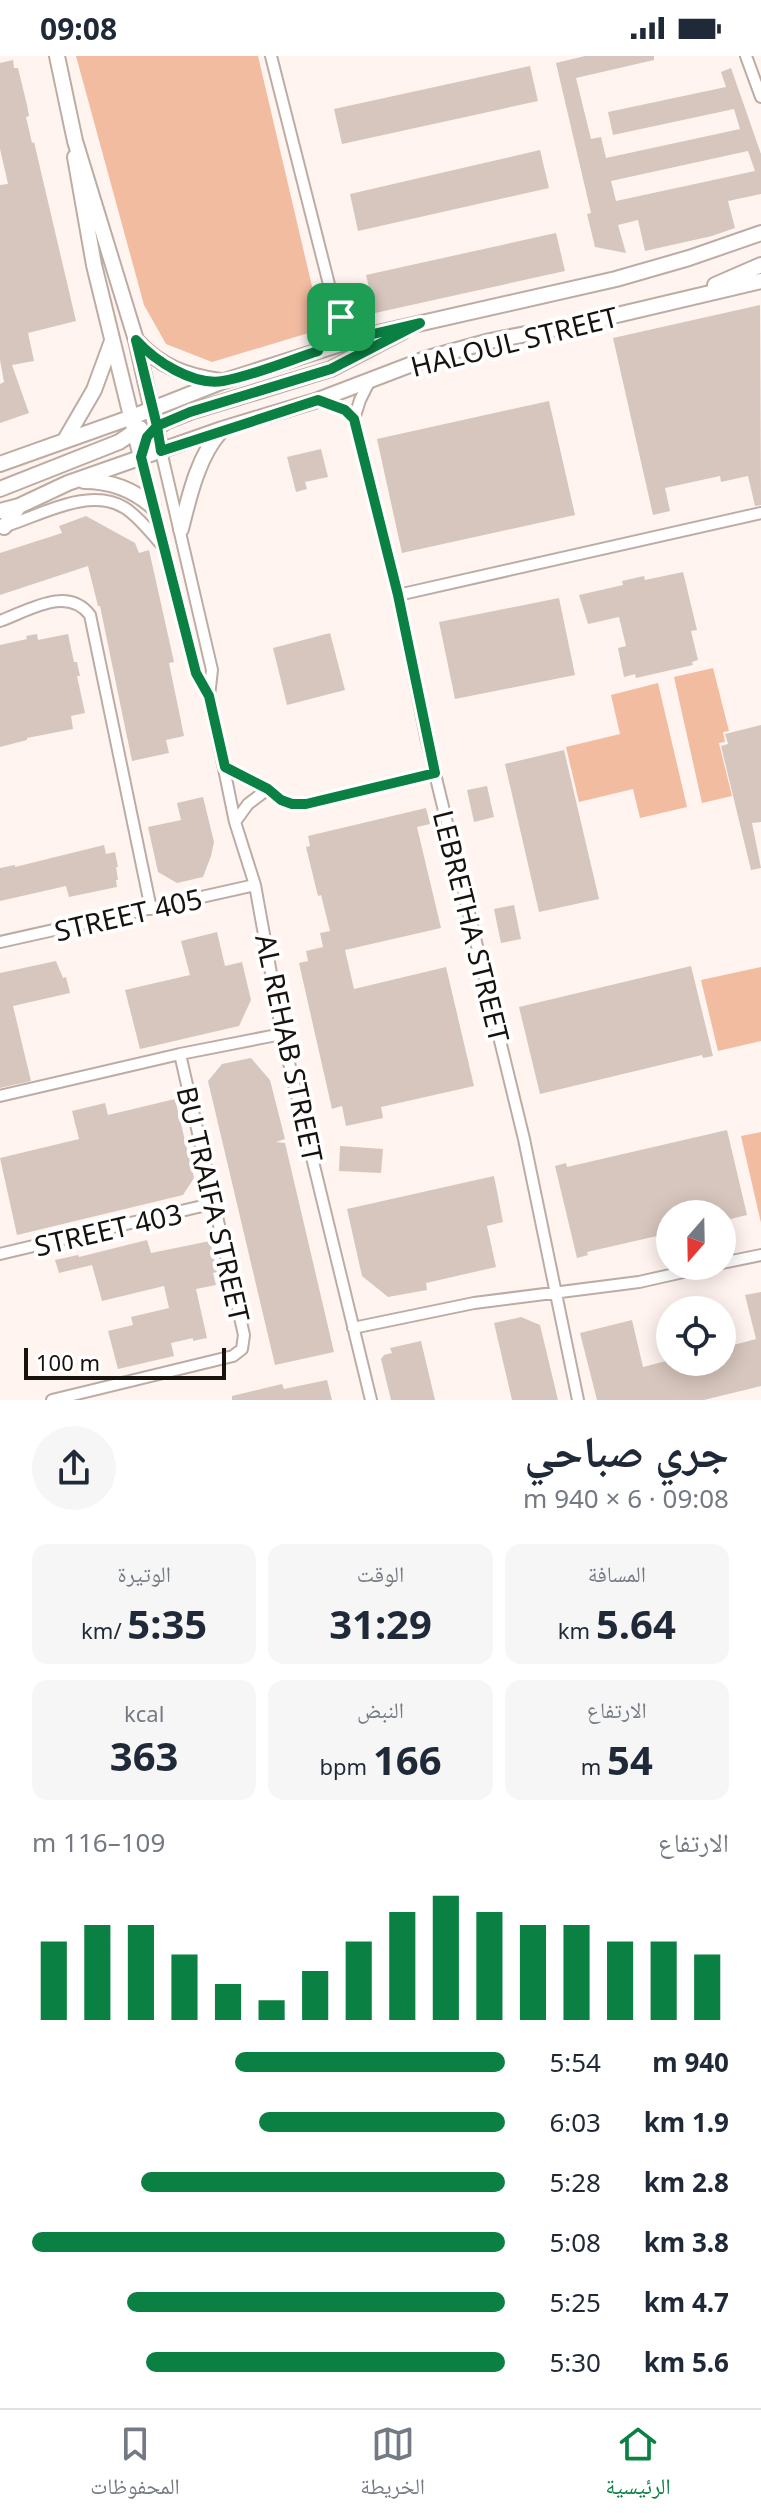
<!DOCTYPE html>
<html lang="ar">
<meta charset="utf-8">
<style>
:root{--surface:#fff;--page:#f6f6f7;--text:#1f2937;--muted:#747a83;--line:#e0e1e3;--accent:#0b8043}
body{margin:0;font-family:"Noto Sans","Noto Naskh Arabic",sans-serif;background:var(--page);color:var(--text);direction:rtl;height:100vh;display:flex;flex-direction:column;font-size:30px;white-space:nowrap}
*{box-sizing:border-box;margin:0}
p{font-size:26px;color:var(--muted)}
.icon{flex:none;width:44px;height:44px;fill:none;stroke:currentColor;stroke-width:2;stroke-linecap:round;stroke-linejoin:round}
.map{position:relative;height:1344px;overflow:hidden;direction:ltr}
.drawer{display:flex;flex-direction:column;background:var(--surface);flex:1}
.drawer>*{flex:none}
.needle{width:52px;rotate:200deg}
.fabs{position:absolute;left:656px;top:1144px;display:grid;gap:16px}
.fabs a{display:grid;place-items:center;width:80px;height:80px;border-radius:50%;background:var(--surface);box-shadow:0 4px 20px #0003;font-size:40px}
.scale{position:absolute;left:24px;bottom:20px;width:202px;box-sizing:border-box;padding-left:8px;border:4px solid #18120f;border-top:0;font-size:22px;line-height:28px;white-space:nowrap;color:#18120f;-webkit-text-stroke:6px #fff;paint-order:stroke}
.pin{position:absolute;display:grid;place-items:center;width:68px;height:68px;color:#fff;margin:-34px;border-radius:16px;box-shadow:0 4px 12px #0006}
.round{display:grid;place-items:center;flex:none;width:84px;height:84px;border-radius:42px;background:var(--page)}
.headline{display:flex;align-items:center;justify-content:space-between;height:136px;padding:0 32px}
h1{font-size:44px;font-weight:700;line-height:60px}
.stats{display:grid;grid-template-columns:repeat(3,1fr);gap:12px;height:136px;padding:8px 32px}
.stats div{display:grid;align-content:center;border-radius:16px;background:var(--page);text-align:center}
.stats b{font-size:40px;font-weight:700}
.stats small{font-size:22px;font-weight:400}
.stats p{font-size:22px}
.chart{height:224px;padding:16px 32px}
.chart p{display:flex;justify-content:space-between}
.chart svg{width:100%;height:144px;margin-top:8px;stroke:var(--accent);stroke-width:6}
ul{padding:0 32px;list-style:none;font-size:26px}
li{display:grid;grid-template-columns:128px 96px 1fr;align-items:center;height:60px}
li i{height:20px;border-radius:10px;background:var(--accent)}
.status{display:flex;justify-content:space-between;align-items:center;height:56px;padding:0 40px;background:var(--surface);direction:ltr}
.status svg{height:22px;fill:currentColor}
.dock{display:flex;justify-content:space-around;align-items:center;height:112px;border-top:2px solid var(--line);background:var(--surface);font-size:22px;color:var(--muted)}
.dock a{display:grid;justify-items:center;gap:4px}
.dock .active{color:var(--accent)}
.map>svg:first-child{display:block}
.green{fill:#f2bca1}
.building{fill:#d7c6bd;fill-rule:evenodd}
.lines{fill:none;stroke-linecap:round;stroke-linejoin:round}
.street-casing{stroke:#bdaca4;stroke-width:14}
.secondary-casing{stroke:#bdaca4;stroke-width:18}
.street{stroke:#fff;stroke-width:10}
.secondary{stroke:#fff;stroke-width:14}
.route-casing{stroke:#fff;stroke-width:16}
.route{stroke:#0b8043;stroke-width:10}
.labels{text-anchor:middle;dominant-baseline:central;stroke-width:8;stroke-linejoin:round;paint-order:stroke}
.street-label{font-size:28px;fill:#18120f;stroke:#fff}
</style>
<div class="status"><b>09:08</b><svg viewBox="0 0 49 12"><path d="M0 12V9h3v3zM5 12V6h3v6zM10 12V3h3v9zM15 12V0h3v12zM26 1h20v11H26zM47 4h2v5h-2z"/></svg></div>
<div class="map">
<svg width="761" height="1344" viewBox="0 0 761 1344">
<rect width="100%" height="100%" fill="#fff4ef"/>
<!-- green -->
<path class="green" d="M 76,0 L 258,0 L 322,273 L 212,306 L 166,288 L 144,249 Z
M 713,612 L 729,675 L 723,676 L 725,686 L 719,687 L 732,740 L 702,747 L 674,621 Z
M 658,627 L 687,751 L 640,762 L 633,733 L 579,746 L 566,691 L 620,678 L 611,639 Z
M 761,911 L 761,985 L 718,995 L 701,924 Z
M 761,1076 L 761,1167 L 741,1080 Z"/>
<!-- building -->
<path class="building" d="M 585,0 L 654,0 L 654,4 L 576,22 L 591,83 L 601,81 L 606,102 L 740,73 L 734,53 L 613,79 L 608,56 L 726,31 L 721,16 L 731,12 L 761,98 L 761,138 L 728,145 L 735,172 L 712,180 L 645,195 L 638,164 L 618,169 L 626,197 L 595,191 L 587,158 L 591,157 L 556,7 ZM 748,95 L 755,115 L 616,145 L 611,125 Z
M 13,4 L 14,12 L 18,12 L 27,49 L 29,60 L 26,61 L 32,87 L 34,86 L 76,265 L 28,277 L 34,305 L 12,309 L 29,357 L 0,367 L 0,328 L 4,326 L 0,304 L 0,129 L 8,128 L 0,93 L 0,7 Z
M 530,10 L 538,45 L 342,88 L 334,53 Z
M 540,94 L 549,132 L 358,175 L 350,138 Z
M 556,177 L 565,215 L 375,257 L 366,219 Z
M 760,249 L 761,449 L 755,450 L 748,420 L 721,426 L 720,420 L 665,432 L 670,455 L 653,459 L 613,282 Z
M 549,345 L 575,459 L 402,497 L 377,383 Z
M 321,393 L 328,421 L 305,426 L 307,433 L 296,436 L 287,401 Z
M 86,460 L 135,487 L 139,497 L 149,494 L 174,606 L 169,607 L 184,680 L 166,684 L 169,697 L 132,705 L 100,550 L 98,550 L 88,510 L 0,539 L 0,497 L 62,477 L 59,470 Z
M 683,516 L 697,574 L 691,575 L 698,604 L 692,606 L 693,609 L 636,622 L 635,618 L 624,621 L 618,592 L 626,590 L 619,561 L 588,568 L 579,539 L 623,529 L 622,525 L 644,520 L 645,524 Z
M 559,542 L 575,619 L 455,643 L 439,566 Z
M 330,577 L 345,634 L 287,649 L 273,592 Z
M 37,578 L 38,584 L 68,578 L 74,606 L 77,606 L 80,620 L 77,620 L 85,657 L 71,660 L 73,673 L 27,682 L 27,684 L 0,691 L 0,589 L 27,583 L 26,580 Z
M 761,669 L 761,766 L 752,767 L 761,812 L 751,814 L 721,690 L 728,688 L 725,678 Z
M 564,694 L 599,843 L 539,856 L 505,708 Z
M 487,730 L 494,761 L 474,766 L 467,734 Z
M 203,741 L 214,786 L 211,800 L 203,821 L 177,827 L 158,816 L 148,771 L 181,764 L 177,747 Z
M 426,752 L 430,768 L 417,771 L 441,872 L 345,894 L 354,933 L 446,911 L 474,1030 L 381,1051 L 383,1062 L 346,1070 L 342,1050 L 332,1053 L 299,907 L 308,905 L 306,895 L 323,891 L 320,877 L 330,875 L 321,839 L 318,840 L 306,791 L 310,790 L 308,780 Z
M 104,789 L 106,798 L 115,796 L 118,811 L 116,811 L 118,824 L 116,824 L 117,831 L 69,841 L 66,830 L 0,845 L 0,812 L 15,809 L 15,811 Z
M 514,849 L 521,883 L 501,887 L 494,853 Z
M 217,876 L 225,910 L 242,906 L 251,944 L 239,970 L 140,993 L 125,934 L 190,919 L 181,885 Z
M 56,905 L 63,922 L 66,921 L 70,937 L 13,950 L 31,1025 L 0,1032 L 0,917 Z
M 691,910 L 713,1000 L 703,1002 L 702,999 L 540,1038 L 519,951 Z
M 251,1002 L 270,1024 L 285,1083 L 276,1086 L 285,1087 L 334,1296 L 275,1309 L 208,1025 L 222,1008 Z
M 175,1043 L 194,1122 L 183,1139 L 17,1179 L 0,1102 L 79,1083 L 72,1055 L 105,1047 L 108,1059 Z
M 727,1074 L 747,1159 L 722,1165 L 722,1158 L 670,1158 L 670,1177 L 587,1196 L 588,1199 L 577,1202 L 555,1110 L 566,1107 L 567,1111 Z
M 340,1090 L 383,1093 L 381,1117 L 339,1115 Z
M 494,1120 L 503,1166 L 487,1170 L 496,1211 L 426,1227 L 427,1234 L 388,1241 L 362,1220 L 347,1153 Z
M 147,1184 L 151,1197 L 210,1185 L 217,1216 L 213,1217 L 216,1229 L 196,1233 L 207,1282 L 193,1285 L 193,1282 L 171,1287 L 174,1300 L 118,1313 L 108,1275 L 133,1269 L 131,1261 L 169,1252 L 164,1230 L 102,1245 L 92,1209 L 59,1217 L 55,1204 L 78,1199 L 79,1201 Z
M 761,1236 L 761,1330 L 704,1344 L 597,1344 L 580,1277 L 632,1264 L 643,1311 L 670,1304 L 670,1306 L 722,1306 L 722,1292 L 756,1283 L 745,1239 Z
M 521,1261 L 540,1269 L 558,1344 L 512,1344 L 494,1267 Z
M 421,1285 L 435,1344 L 391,1344 L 381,1303 L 384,1299 L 392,1297 L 390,1292 Z
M 327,1324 L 332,1344 L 232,1344 L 232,1340 L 282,1328 L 284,1333 Z"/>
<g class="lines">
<!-- street casing -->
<g class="street-casing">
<path id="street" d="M 271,0 L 335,252 L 349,268 L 369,279
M 746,0 L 761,41
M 318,295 L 335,252
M 370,324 L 360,344 L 354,363 L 398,539 L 426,681 L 524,1083 L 578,1344
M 318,344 L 345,354 L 354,363
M 161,395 L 212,614 L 209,640
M 141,401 L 196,617 L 209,640 L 235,766 L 255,829 L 282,978 L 371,1344
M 6,470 C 41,459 90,430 125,452 C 139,461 150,476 161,488
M 398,539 L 761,457
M 0,565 C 28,555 67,529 90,559 L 151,853
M 225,711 L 268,733 L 281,744 L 292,748 L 306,748 L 435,717
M 235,766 L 248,748 L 268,733
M 0,886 L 255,829
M 0,1040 L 180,998 L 282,978
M 0,1198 L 215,1147
M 722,1207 L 761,1199
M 353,1272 L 474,1247 L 639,1226 L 710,1210
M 52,1344 L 233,1300 L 242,1293 L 244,1279 L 180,998"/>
</g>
<!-- secondary casing -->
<g class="secondary-casing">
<path id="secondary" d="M 57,0 L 75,85 L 136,284 L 161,395
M 75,101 L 94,209 L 141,401
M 715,229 L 761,209
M 137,285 C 160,311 187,320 220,325
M 152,375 L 167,365 L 190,356 L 331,313 L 402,276
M 65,384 L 94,334 L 112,285
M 0,408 L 132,361 L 221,326 L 369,279 L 616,223 L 689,202 L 761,177
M 84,425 C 111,425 133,433 153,451
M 0,433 L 119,386 L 140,372
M 0,455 L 19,450 L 68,427 L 222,373 L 318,344 L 428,302 L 490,285 L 583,267 L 761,225
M 4,471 L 19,450
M 181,473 C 189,441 198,400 221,375"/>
</g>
<!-- street -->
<use href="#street" class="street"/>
<!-- secondary -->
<use href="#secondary" class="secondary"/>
</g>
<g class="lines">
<!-- route casing -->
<g class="route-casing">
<path id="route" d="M 341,261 L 335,252 L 318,295 C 290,304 252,320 223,325 C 193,330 155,305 136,284 L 157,370 L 147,381 L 141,401 L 196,617 L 209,640 L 225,711 L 268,733 L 281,744 L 292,748 L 306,748 L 435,717 L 398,539 L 354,363 L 345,354 L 318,344 L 161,395 L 157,370 L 190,356 L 331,313 L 420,267 L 369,279 L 349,268 L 341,261"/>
</g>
<!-- route -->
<use href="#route" class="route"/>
</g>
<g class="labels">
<!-- street labels -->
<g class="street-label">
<text transform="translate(514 285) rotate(-14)">HALOUL STREET</text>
<text transform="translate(128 858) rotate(-13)">STREET 405</text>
<text transform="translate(472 870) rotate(76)">LEBRETHA STREET</text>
<text transform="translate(290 992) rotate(78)">AL REHAB STREET</text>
<text transform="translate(214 1148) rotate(77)">BU TRAIFA STREET</text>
<text transform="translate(108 1173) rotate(-13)">STREET 403</text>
</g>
</g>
</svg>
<div class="fabs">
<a><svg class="needle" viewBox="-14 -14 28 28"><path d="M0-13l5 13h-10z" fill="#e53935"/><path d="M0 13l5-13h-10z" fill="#747a83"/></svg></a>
<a><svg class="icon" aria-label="locate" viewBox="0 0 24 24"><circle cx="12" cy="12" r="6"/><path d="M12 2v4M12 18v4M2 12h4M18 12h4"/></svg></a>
</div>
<div class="scale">100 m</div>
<div class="pin" style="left:341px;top:261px;background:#1e9e55"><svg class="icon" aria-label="arrive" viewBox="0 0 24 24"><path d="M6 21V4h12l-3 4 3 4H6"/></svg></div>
</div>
<section class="drawer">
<div class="headline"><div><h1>جري صباحي</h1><p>09:08 · 6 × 940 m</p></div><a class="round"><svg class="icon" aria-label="share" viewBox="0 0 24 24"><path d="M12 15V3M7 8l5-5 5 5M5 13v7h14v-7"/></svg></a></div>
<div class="stats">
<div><p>المسافة</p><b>5.64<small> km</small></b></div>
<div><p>الوقت</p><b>31:29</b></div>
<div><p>الوتيرة</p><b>5:35<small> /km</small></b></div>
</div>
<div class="stats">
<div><p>الارتفاع</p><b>54<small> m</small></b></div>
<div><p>النبض</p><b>166<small> bpm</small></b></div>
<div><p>kcal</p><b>363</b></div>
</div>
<div class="chart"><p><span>الارتفاع</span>109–116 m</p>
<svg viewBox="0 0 160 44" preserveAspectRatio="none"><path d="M5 44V20M15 44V15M25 44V15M35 44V24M45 44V33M55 44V38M65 44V29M75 44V20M85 44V11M95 44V6M105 44V11M115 44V15M125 44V15M135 44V20M145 44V20M155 44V24"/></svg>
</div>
<ul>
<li><b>940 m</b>5:54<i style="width:57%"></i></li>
<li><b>1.9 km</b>6:03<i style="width:52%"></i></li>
<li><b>2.8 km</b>5:28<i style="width:77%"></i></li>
<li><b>3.8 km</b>5:08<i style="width:100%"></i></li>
<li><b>4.7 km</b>5:25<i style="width:80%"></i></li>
<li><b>5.6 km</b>5:30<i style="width:76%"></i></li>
</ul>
</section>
<nav class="dock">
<a class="active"><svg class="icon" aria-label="home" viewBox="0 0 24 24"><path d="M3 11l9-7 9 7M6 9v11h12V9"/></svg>الرئيسية</a>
<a><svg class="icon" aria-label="map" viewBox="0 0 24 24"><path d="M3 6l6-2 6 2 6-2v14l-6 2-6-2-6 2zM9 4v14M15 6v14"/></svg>الخريطة</a>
<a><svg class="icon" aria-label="saved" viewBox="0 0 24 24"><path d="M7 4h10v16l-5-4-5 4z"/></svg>المحفوظات</a>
</nav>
